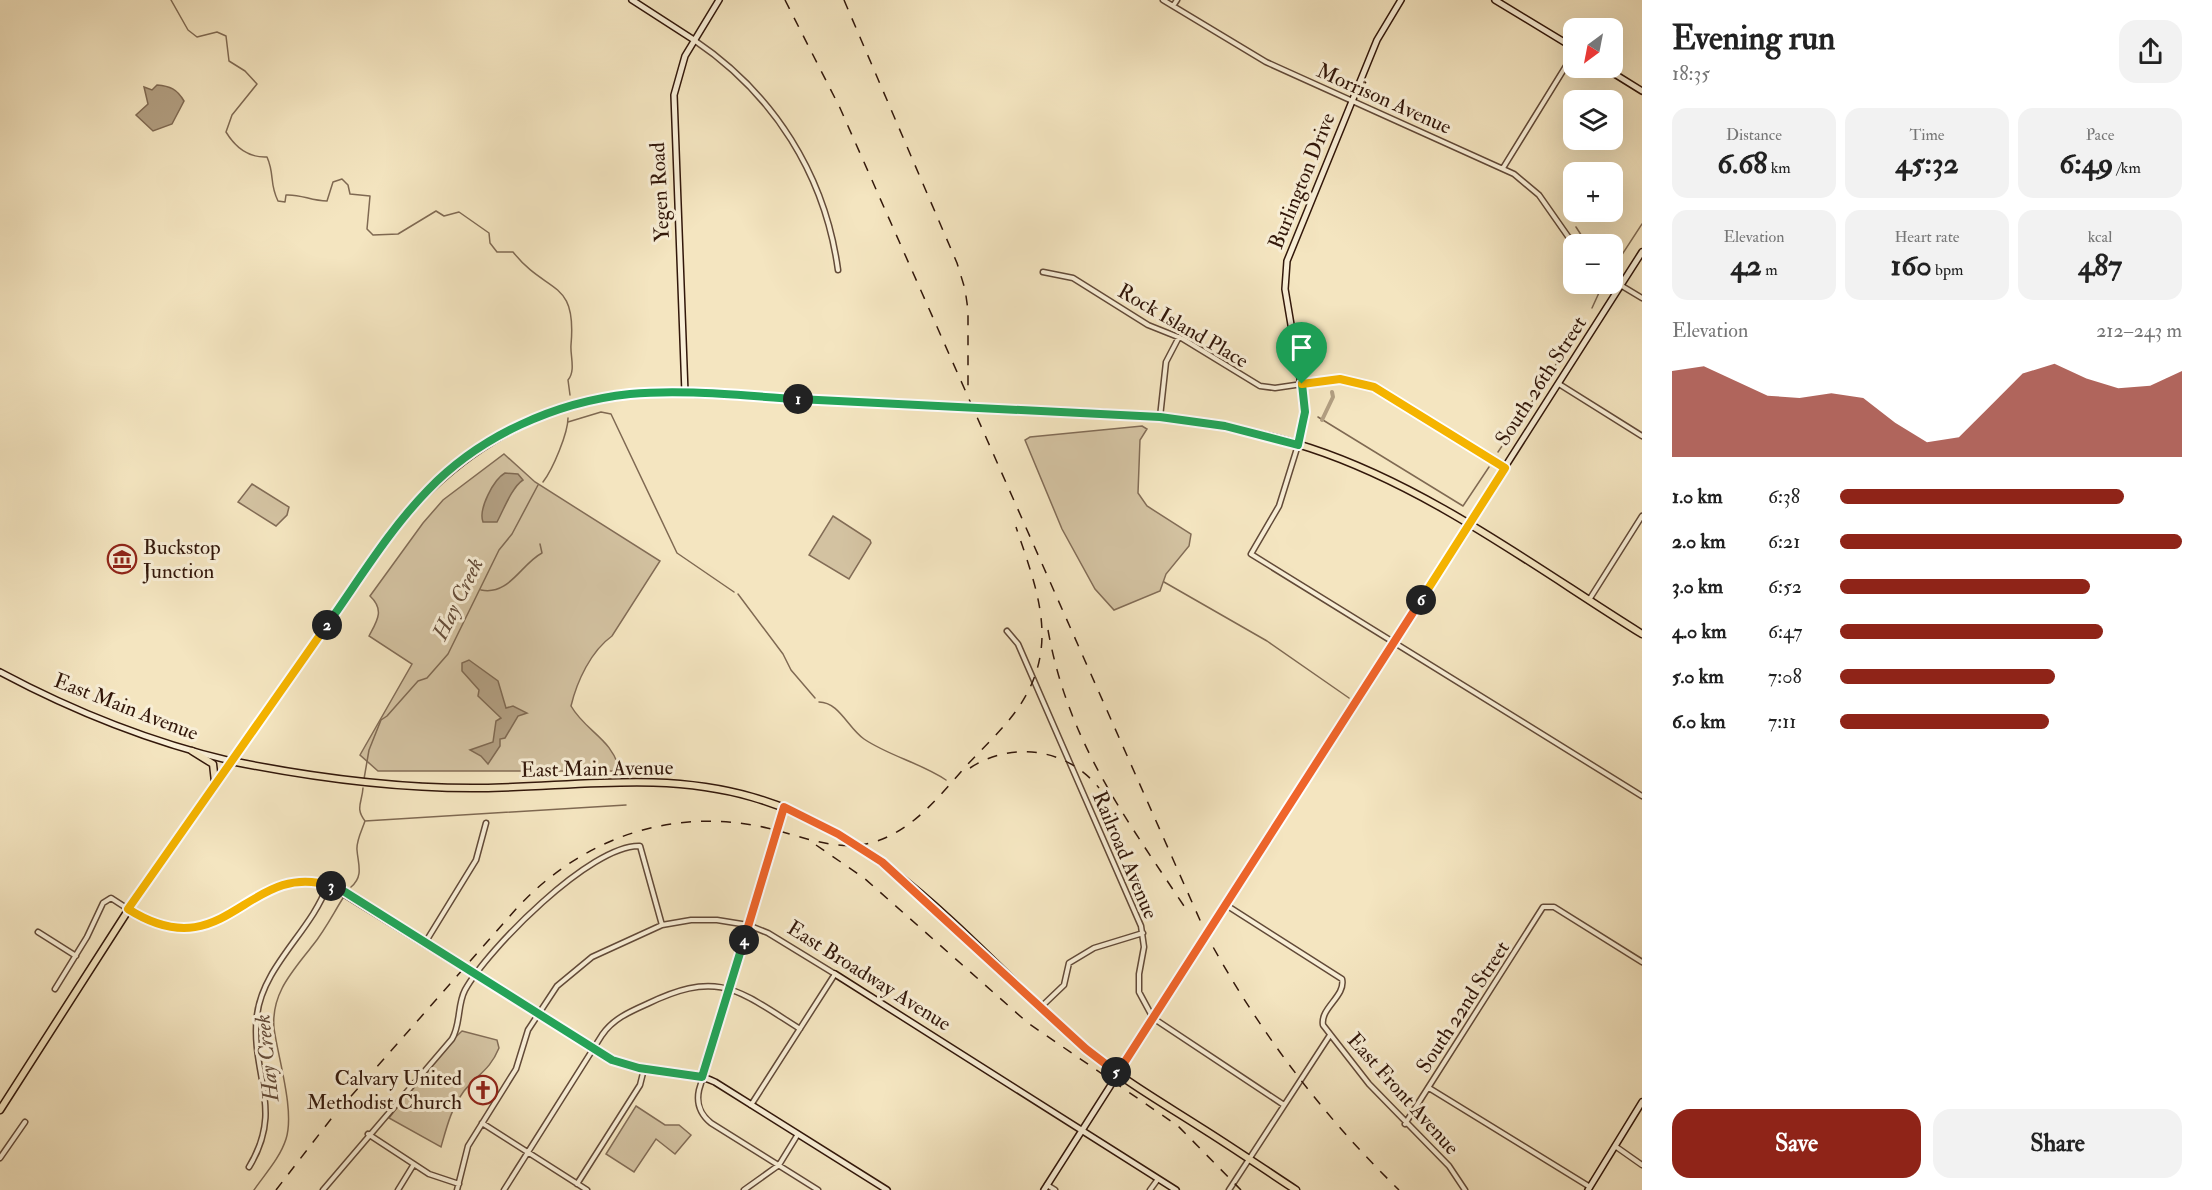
<!DOCTYPE html>
<meta charset="utf-8">
<style>
:root{--surface:#fff;--page:#f2f2f2;--text:#222;--muted:#767676;--accent:#8f2418}
body{margin:0;font-family:"IM FELL Double Pica",serif;background:var(--page);color:var(--text);height:100vh;display:flex;flex-direction:column;font-size:22px;white-space:nowrap}
*{box-sizing:border-box;margin:0}
p{font-size:20px;color:var(--muted)}
.icon{flex:none;width:33px;height:33px;fill:none;stroke:currentColor;stroke-width:2;stroke-linecap:round;stroke-linejoin:round}
.map{position:relative;flex:1;overflow:hidden}
.side{display:flex;flex-direction:column;background:var(--surface);width:570px}
.side>*{flex:none}
.needle{width:39px;rotate:212deg}
.controls{position:absolute;left:1563px;top:18px;display:grid;gap:12px}
.controls a{display:grid;place-items:center;width:60px;height:60px;border-radius:12px;background:var(--surface);box-shadow:0 6px 24px #0002;font-size:30px}
.pin{position:absolute;display:grid;place-items:center;width:51px;height:51px;color:#fff;margin:-62px -26px;border-radius:50% 50% 50% 0;rotate:-45deg;box-shadow:0 0 6px #0007}
.pin .icon{rotate:45deg}
.km{position:absolute;width:30px;height:30px;margin:-15px;border-radius:50%;background:#222;color:#fff;font-size:16px;line-height:30px;text-align:center}
.round{display:grid;place-items:center;flex:none;width:63px;height:63px;border-radius:18px;background:var(--page)}
.overview{display:flex;align-items:center;justify-content:space-between;height:102px;padding:0 30px}
h1{font-size:33px;font-weight:800;line-height:45px}
.stats{display:grid;grid-template-columns:repeat(3,1fr);gap:9px;height:102px;padding:6px 30px}
.stats div{display:grid;align-content:center;border-radius:15px;background:var(--page);text-align:center}
.stats b{font-size:30px;font-weight:800}
.stats small{font-size:16px;font-weight:400}
.stats p{font-size:16px}
.chart{height:168px;padding:12px 30px}
.chart p{display:flex;justify-content:space-between}
.chart svg{width:100%;height:108px;margin-top:6px;fill:var(--accent);opacity:.7}
.button{display:flex;gap:12px;margin-top:auto;padding:12px 30px}
.button a{flex:1;height:69px;border-radius:18px;background:var(--accent);color:#fff;font-size:24px;font-weight:800;line-height:69px;text-align:center}
.button a+a{background:var(--page);color:var(--text)}
ul{padding:0 30px;list-style:none;font-size:20px}
li{display:grid;grid-template-columns:96px 72px 1fr;align-items:center;height:45px}
li i{height:15px;border-radius:8px;background:var(--accent)}
main{display:flex;flex:1;min-height:0}
.map>svg:first-child{display:block}
.green{fill:#d3c2a1;stroke:#826c56;stroke-width:1.5}
.water{fill:#b29f82;stroke:#7f6952;stroke-width:1.5}
.lines{fill:none;stroke-linecap:round;stroke-linejoin:round}
.stream{stroke:#7f6952;stroke-width:1.5}
.canal{stroke:#b29f82;stroke-width:4}
.street-casing{stroke:#624a38;stroke-width:7}
.secondary-casing{stroke:#32170a;stroke-width:8}
.primary-casing{stroke:#32170a;stroke-width:9}
.street{stroke:#f8eed6;stroke-width:4}
.secondary{stroke:#f8eed6;stroke-width:5}
.primary{stroke:#f4e5c0;stroke-width:6}
.rail{stroke:#32170a;stroke-width:1.5;stroke-dasharray:10 10;stroke-linecap:butt}
.primary-bridge-casing{stroke:#32170a;stroke-width:9;stroke-linecap:butt}
.primary-bridge{stroke:#f4e5c0;stroke-width:6}
.split-1-casing{stroke:#fff;stroke-width:12}
.split-2-casing{stroke:#fff;stroke-width:12}
.split-3-casing{stroke:#fff;stroke-width:12}
.split-4-casing{stroke:#fff;stroke-width:12}
.split-5-casing{stroke:#fff;stroke-width:12}
.split-6-casing{stroke:#fff;stroke-width:12}
.split-7-casing{stroke:#fff;stroke-width:12}
.split-1{stroke:#22a559;stroke-width:8}
.split-2{stroke:#22a559;stroke-width:8}
.split-3{stroke:#f5b400;stroke-width:8}
.split-4{stroke:#22a559;stroke-width:8}
.split-5{stroke:#f0652b;stroke-width:8}
.split-6{stroke:#f0652b;stroke-width:8}
.split-7{stroke:#f5b400;stroke-width:8}
.labels{text-anchor:middle;dominant-baseline:central;stroke-width:6;stroke-linejoin:round;paint-order:stroke}
.street-label{font-size:21px;fill:#32170a;stroke:#f8eed6}
.poi-label{font-size:21px;fill:#32170a;stroke:#f8eed6;text-anchor:start}
.water-label{font-size:22px;font-style:italic;fill:#654d3a;stroke:#f8eed6}
</style>
<main>
<div class="map">
<svg width="1642" height="1190" viewBox="0 0 1642 1190">
<rect width="100%" height="100%" fill="#f4e5c0"/>
<filter id="stains"><feTurbulence type="fractalNoise" baseFrequency=".00333" numOctaves="4"/><feColorMatrix values="0 0 0 0 .2 0 0 0 0 .09 0 0 0 0 .02 0 0 0 .5 -.17"/></filter>
<radialGradient id="worn" r=".72"><stop offset=".6" stop-color="#630" stop-opacity="0"/><stop offset="1" stop-color="#630" stop-opacity=".3"/></radialGradient>
<!-- green -->
<path class="green" d="M 1142,426 L 1147,429 L 1140,440 L 1138,493 L 1147,506 L 1191,534 L 1189,546 L 1166,574 L 1160,591 L 1114,610 L 1095,589 L 1062,529 L 1025,440 L 1030,437 Z
M 504,454 L 535,482 L 660,561 L 612,636 C 591,651 577,681 571,706 C 586,732 612,738 620,771 L 378,771 L 360,755 L 412,664 L 369,636 C 377,621 385,610 370,596 L 423,523 L 443,500 Z
M 252,484 L 289,507 L 287,515 L 276,526 L 238,502 Z
M 833,516 L 870,540 L 871,543 L 849,579 L 809,555 Z
M 462,1031 L 497,1040 L 499,1048 C 490,1070 478,1074 464,1091 C 451,1109 447,1126 441,1147 L 389,1118 L 442,1050 Z
M 636,1106 L 665,1125 L 679,1125 L 691,1135 L 675,1154 L 656,1139 L 634,1172 L 606,1154 Z"/>
<!-- water -->
<path class="water" d="M 157,85 C 170,86 177,89 184,101 L 172,124 L 153,131 L 136,115 L 148,104 L 144,87 L 152,90 Z
M 505,473 L 518,474 L 523,480 C 512,487 503,511 497,522 L 483,522 C 478,509 494,479 505,473 Z
M 469,660 L 498,681 L 506,708 L 513,706 L 527,713 L 518,716 L 505,738 L 500,739 L 500,746 L 488,764 L 481,756 L 470,750 L 493,742 L 496,721 L 501,718 L 478,696 L 479,690 L 462,671 L 462,663 Z"/>
<g class="lines">
<!-- stream -->
<path class="stream" d="M 171,0 L 188,30 L 197,37 L 217,32 L 226,36 L 229,61 L 245,71 L 257,84 L 232,115 L 226,132 C 235,147 249,158 267,157 C 275,175 269,183 278,201 L 285,202 L 286,195 C 301,194 311,201 327,201 L 333,182 L 342,179 L 348,185 L 350,194 L 370,196 L 367,229 L 373,235 L 398,234 L 436,211 L 444,216 L 459,212 L 489,233 L 490,243 L 497,252 L 513,252 C 547,295 577,278 571,345 C 570,355 576,371 568,380 L 570,395
M 1576,227 L 1587,244
M 1612,270 L 1642,224
M 1592,308 L 1603,284
M 1553,369 L 1582,323
M 1318,417 L 1463,506 L 1489,467
M 568,422 L 601,412 L 611,414 L 677,553 L 734,592
M 1498,452 L 1542,387
M 543,482 C 553,469 568,433 568,418
M 1164,582 L 1267,641 L 1349,698
M 481,590 C 509,596 521,564 542,553 L 540,544
M 738,594 L 783,654 L 791,670 L 815,698
M 819,702 C 839,702 848,728 864,739 C 889,756 921,763 946,780
M 364,779 L 369,750 L 381,720 L 387,716 L 418,681 L 427,678 L 448,654 L 499,550 L 512,534 L 538,485
M 365,821 L 626,805
M 351,887 C 364,876 358,864 357,850 C 356,841 362,830 365,821 C 355,808 362,803 363,788
M 254,1190 C 265,1174 280,1158 286,1139 C 295,1111 278,1058 274,1028 C 271,993 293,971 313,945 C 325,930 333,914 343,898"/>
<!-- canal -->
<path class="canal" d="M 1322,420 L 1333,397 L 1332,392"/>
<!-- street casing -->
<g class="street-casing">
<path id="street" d="M 1163,0 L 1266,62 L 1514,174 L 1539,195 L 1574,245
M 1173,6 L 1177,0
M 694,40 C 774,94 825,175 838,270
M 1503,168 L 1574,53
M 1043,272 L 1073,278 L 1148,325 L 1183,339 L 1260,386 L 1275,388 L 1336,379 L 1374,387 L 1505,468
M 1612,280 L 1642,298
M 1559,384 L 1642,436
M 1160,417 L 1166,362 L 1179,337
M 1298,445 L 1279,506 L 1251,554 L 1642,796
M 1589,600 L 1642,516
M 1007,631 L 1018,644 L 1141,926 L 1144,947 L 1139,974 L 1139,992 L 1153,1018 L 1284,1105
M 784,808 L 699,1090 C 696,1104 700,1114 711,1123 L 818,1190
M 1226,905 L 1342,979 C 1346,996 1320,1008 1323,1025 L 1369,1084 L 1449,1166 L 1465,1190
M 38,932 L 76,956
M 425,943 L 476,860 L 486,823
M 55,989 L 87,937 L 103,903 L 111,898 L 128,909
M 1041,1007 L 1064,985 L 1069,963 L 1094,948 L 1143,933
M 1429,1088 L 1590,1187
M 482,1123 L 587,1190
M 1405,1124 L 1543,907 L 1554,907 L 1642,962
M 368,1134 L 429,1174 L 459,1184
M 1615,1146 L 1642,1165
M 0,1158 L 25,1122
M 249,1167 C 285,1108 250,1074 257,1015 C 263,966 312,930 327,886
M 577,1184 L 640,1085 L 644,1069
M 1047,1185 L 1055,1190
M 323,1190 L 452,1039 C 461,1024 457,1005 465,990 C 487,950 591,844 640,846 L 662,925
M 398,1190 L 414,1164
M 457,1190 L 468,1146 L 516,1069 L 528,1030 L 557,986 L 592,957 L 662,925 L 691,920 L 717,920 L 748,925 L 768,933 L 835,974 L 751,1105
M 504,1190 L 602,1035 C 613,1019 629,1012 647,1004 C 719,969 738,990 800,1029
M 744,1190 L 779,1165 L 798,1134
M 1150,1190 L 1158,1179
M 1229,1190 L 1330,1035"/>
</g>
<!-- secondary casing -->
<g class="secondary-casing">
<path id="secondary" d="M 632,0 L 694,40
M 1495,0 L 1574,48
M 1605,68 L 1642,91
M 685,393 L 674,95 L 685,56 L 719,0
M 1298,445 L 1305,408 L 1285,289 L 1287,261 L 1377,40 L 1401,0
M 0,672 C 73,711 151,742 231,761
M 128,909 C 225,971 246,859 333,887 L 608,1058 C 642,1075 681,1066 715,1082 L 887,1190
M 835,974 L 1176,1190
M 1044,1190 L 1642,252
M 1588,1190 L 1642,1102"/>
</g>
<!-- primary casing -->
<g class="primary-casing">
<path id="primary" d="M 990,409 C 1097,412 1207,414 1310,448 C 1429,487 1536,568 1642,634
M 192,751 L 213,764 L 215,782
M 231,761 C 315,778 397,789 482,788 C 574,787 662,771 752,797 C 890,836 982,958 1086,1049 C 1121,1079 1161,1102 1200,1127 C 1232,1147 1264,1169 1296,1190
M 0,1110 L 145,884 L 383,545 C 443,461 531,402 636,394 C 680,391 725,395 769,397 C 831,400 893,403 956,407"/>
</g>
<!-- street -->
<use href="#street" class="street"/>
<!-- secondary -->
<use href="#secondary" class="secondary"/>
<!-- primary -->
<use href="#primary" class="primary"/>
<!-- rail -->
<path class="rail" d="M 785,0 L 840,108 L 1207,936 C 1258,1030 1322,1115 1399,1190
M 844,0 L 957,263 L 965,289 L 968,310 L 968,389
M 1048,630 C 1068,742 1125,817 1186,909
M 970,768 C 1013,740 1068,749 1099,788
M 816,845 L 864,878 L 1028,1023 L 1178,1126 L 1241,1190
M 276,1190 L 331,1119 L 517,908 C 582,838 673,806 767,828 C 802,836 838,853 874,842 C 914,830 940,795 967,765 C 982,749 999,733 1013,715 C 1062,651 1039,595 1016,527"/>
<!-- primary-bridge casing -->
<g class="primary-bridge-casing">
<path id="primary-bridge" d="M 956,407 L 990,409"/>
</g>
<!-- primary-bridge -->
<use href="#primary-bridge" class="primary-bridge"/>
</g>
<g class="lines">
<!-- split-1 casing -->
<g class="split-1-casing">
<path id="split-1" d="M 798,399 L 1160,417 L 1225,426 L 1298,445 L 1305,412 L 1302,384"/>
</g>
<!-- split-2 casing -->
<g class="split-2-casing">
<path id="split-2" d="M 327,625 C 359,580 389,530 428,490 C 480,436 555,402 630,394 C 685,389 743,396 798,399"/>
</g>
<!-- split-3 casing -->
<g class="split-3-casing">
<path id="split-3" d="M 327,625 L 128,909 C 226,971 247,859 331,886"/>
</g>
<!-- split-4 casing -->
<g class="split-4-casing">
<path id="split-4" d="M 331,886 L 345,892 L 612,1060 L 639,1068 L 702,1077 L 744,940"/>
</g>
<!-- split-5 casing -->
<g class="split-5-casing">
<path id="split-5" d="M 744,940 L 784,807 L 838,834 L 882,862 L 1086,1049 L 1116,1072"/>
</g>
<!-- split-6 casing -->
<g class="split-6-casing">
<path id="split-6" d="M 1116,1072 L 1117,1074 L 1421,600"/>
</g>
<!-- split-7 casing -->
<g class="split-7-casing">
<path id="split-7" d="M 1302,384 L 1340,379 L 1374,387 L 1505,468 L 1421,600"/>
</g>
<!-- split-1 -->
<use href="#split-1" class="split-1"/>
<!-- split-2 -->
<use href="#split-2" class="split-2"/>
<!-- split-3 -->
<use href="#split-3" class="split-3"/>
<!-- split-4 -->
<use href="#split-4" class="split-4"/>
<!-- split-5 -->
<use href="#split-5" class="split-5"/>
<!-- split-6 -->
<use href="#split-6" class="split-6"/>
<!-- split-7 -->
<use href="#split-7" class="split-7"/>
</g>
<!-- icons -->
<defs>
<g id="museum-ring" transform="scale(1.5)"><circle r="9.5" fill="#f8eed6" stroke="#8f2418" stroke-width="1.5"/><path d="M0-6L6-3V-2H-6V-3ZM-5-1h2V3h-2ZM-1-1h2V3h-2ZM3-1h2V3H3ZM-6 4H6V6H-6Z" fill="#8f2418"/></g>
<g id="church-ring" transform="scale(1.5)"><circle r="9.5" fill="#f8eed6" stroke="#8f2418" stroke-width="1.5"/><path d="M-1.2-6h2.4v3.5h3.3v2.4h-3.3V6h-2.4V-.1h-3.3v-2.4h3.3Z" fill="#8f2418"/></g>
</defs>
<g fill-rule="evenodd">
<use href="#museum-ring" x="122" y="559"/>
<use href="#church-ring" x="483" y="1090"/>
</g>
<g class="labels">
<!-- street labels -->
<g class="street-label">
<text transform="translate(1384 99) rotate(24)">Morrison Avenue</text>
<text transform="translate(1302 181) rotate(-68)">Burlington Drive</text>
<text transform="translate(660 192) rotate(-93)">Yegen Road</text>
<text transform="translate(1183 326) rotate(30)">Rock Island Place</text>
<text transform="translate(1541 381) rotate(-57)">South 26th Street</text>
<text transform="translate(126 707) rotate(21)">East Main Avenue</text>
<text transform="translate(597 769) rotate(-1)">East Main Avenue</text>
<text transform="translate(1125 855) rotate(67)">Railroad Avenue</text>
<text transform="translate(869 976) rotate(32)">East Broadway Avenue</text>
<text transform="translate(1463 1007) rotate(-57)">South 22nd Street</text>
<text transform="translate(1403 1094) rotate(48)">East Front Avenue</text>
</g>
<!-- poi labels -->
<g class="poi-label">
<text x="143" y="547">Buckstop<tspan x="143" dy="24">Junction</tspan></text>
<text x="462" y="1078" text-anchor="end">Calvary United<tspan x="462" dy="24">Methodist Church</tspan></text>
</g>
<!-- water labels -->
<g class="water-label">
<text transform="translate(458 599) rotate(-64)">Hay Creek</text>
<text transform="translate(267 1058) rotate(-96)">Hay Creek</text>
</g>
</g>
<rect width="100%" height="100%" filter="url(#stains)"/>
<rect width="100%" height="100%" fill="url(#worn)"/>
</svg>
<div class="controls">
<a><svg class="needle" viewBox="-14 -14 28 28"><path d="M0-13l5 13h-10z" fill="#e53935"/><path d="M0 13l5-13h-10z" fill="#767676"/></svg></a>
<a><svg class="icon" aria-label="layers" viewBox="0 0 24 24"><path d="M12 4l9 5-9 5-9-5zM3 14l9 5 9-5"/></svg></a>
<a>+</a>
<a>−</a>
</div>
<div class="pin" style="left:1302px;top:384px;background:#1e9e55"><svg class="icon" aria-label="arrive" viewBox="0 0 24 24"><path d="M6 21V4h12l-3 4 3 4H6"/></svg></div>
<b class="km" style="left:798px;top:399px">1</b>
<b class="km" style="left:327px;top:625px">2</b>
<b class="km" style="left:331px;top:886px">3</b>
<b class="km" style="left:744px;top:940px">4</b>
<b class="km" style="left:1116px;top:1072px">5</b>
<b class="km" style="left:1421px;top:600px">6</b>
</div>
<section class="side">
<div class="overview"><div><h1>Evening run</h1><p>18:35</p></div><a class="round"><svg class="icon" aria-label="share" viewBox="0 0 24 24"><path d="M12 15V3M7 8l5-5 5 5M5 13v7h14v-7"/></svg></a></div>
<div class="stats">
<div><p>Distance</p><b>6.68<small> km</small></b></div>
<div><p>Time</p><b>45:32</b></div>
<div><p>Pace</p><b>6:49<small> /km</small></b></div>
</div>
<div class="stats">
<div><p>Elevation</p><b>42<small> m</small></b></div>
<div><p>Heart rate</p><b>160<small> bpm</small></b></div>
<div><p>kcal</p><b>487</b></div>
</div>
<div class="chart"><p><span>Elevation</span>212–243 m</p>
<svg viewBox="0 0 160 44" preserveAspectRatio="none"><path d="M0 44V9L10 7L20 13L30 19L40 20L50 18L60 20L70 30L80 38L90 36L100 23L110 10L120 6L130 12L140 16L150 15L160 9V44z"/></svg>
</div>
<ul>
<li><b>1.0 km</b>6:38<i style="width:83%"></i></li>
<li><b>2.0 km</b>6:21<i style="width:100%"></i></li>
<li><b>3.0 km</b>6:52<i style="width:73%"></i></li>
<li><b>4.0 km</b>6:47<i style="width:77%"></i></li>
<li><b>5.0 km</b>7:08<i style="width:63%"></i></li>
<li><b>6.0 km</b>7:11<i style="width:61%"></i></li>
</ul>
<div class="button"><a>Save</a><a>Share</a></div>
</section>
</main>
